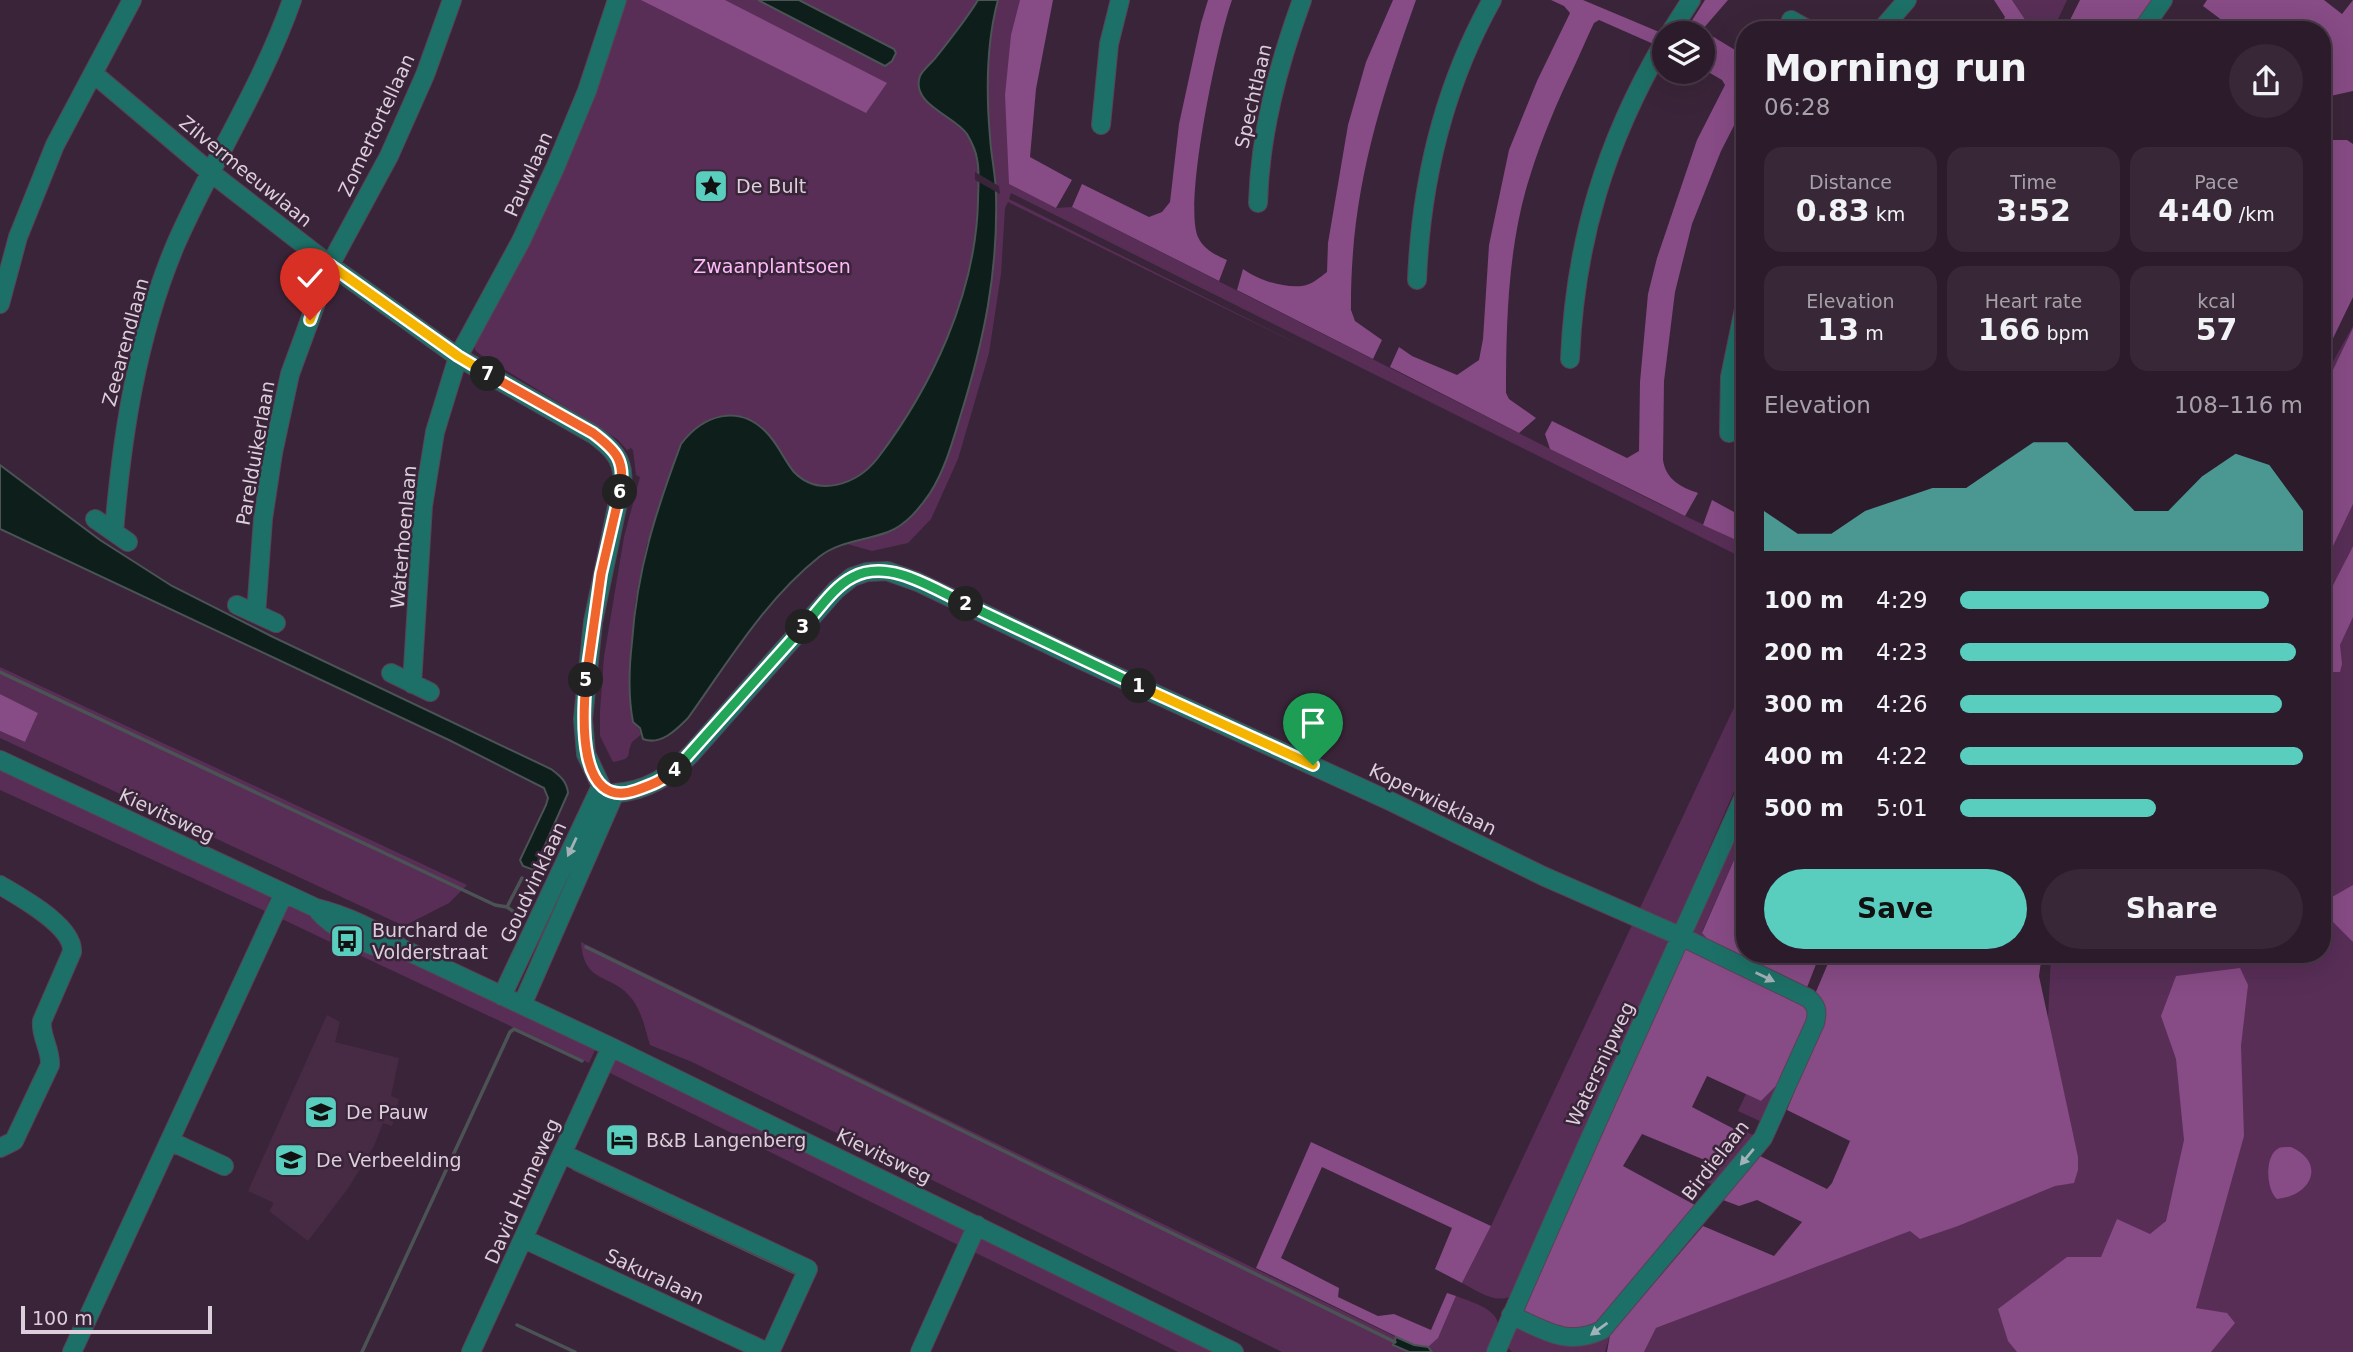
<!DOCTYPE html>
<meta charset="utf-8">
<style>
:root{--surface:#2c1b2b;--page:#382837;--text:#f1f3f6;--muted:#a6a1a9;--line:#483947;--accent:#59cebf}
body{margin:0;font-family:"DejaVu Sans",sans-serif;background:var(--page);color:var(--text);height:100vh;display:flex;flex-direction:column;font-size:26px;white-space:nowrap}
*{box-sizing:border-box;margin:0}
p{font-size:23px;color:var(--muted)}
.icon{flex:none;width:38px;height:38px;fill:none;stroke:currentColor;stroke-width:2;stroke-linecap:round;stroke-linejoin:round}
.map{position:relative;flex:1;overflow:hidden}
.drawer{position:absolute;left:1736px;top:21px;width:595px;height:942px;display:flex;flex-direction:column;background:var(--surface);border-radius:28px;box-shadow:0 7px 28px #0002,0 0 0 2px var(--line)}
.drawer>*{flex:none}
.controls{position:absolute;left:1652px;top:21px;display:grid;gap:14px}
.controls a{display:grid;place-items:center;width:63px;height:63px;border-radius:50%;background:var(--surface);box-shadow:0 7px 28px #0002,0 0 0 2px var(--line);font-size:35px}
.scale{position:absolute;left:21px;bottom:18px;width:191px;box-sizing:border-box;padding-left:7px;border:4px solid #dccedb;border-top:0;font-size:19px;line-height:24px;white-space:nowrap;color:#dccedb;-webkit-text-stroke:5px #3a2439;paint-order:stroke}
.pin{position:absolute;display:grid;place-items:center;width:60px;height:60px;color:#fff;margin:-72px -30px;border-radius:50% 50% 50% 0;rotate:-45deg;box-shadow:0 0 7px #0007}
.pin .icon{rotate:45deg}
.km{position:absolute;width:35px;height:35px;margin:-18px;border-radius:50%;background:#222;color:#fff;font-size:19px;line-height:35px;text-align:center}
.round{display:grid;place-items:center;flex:none;width:74px;height:74px;border-radius:37px;background:var(--page)}
.head{display:flex;align-items:center;justify-content:space-between;height:119px;padding:0 28px}
h1{font-size:38px;font-weight:600;line-height:52px}
.stats{display:grid;grid-template-columns:repeat(3,1fr);gap:10px;height:119px;padding:7px 28px}
.stats div{display:grid;align-content:center;border-radius:18px;background:var(--page);text-align:center}
.stats b{font-size:30px;font-weight:600}
.stats small{font-size:19px;font-weight:400}
.stats p{font-size:19px}
.chart{height:196px;padding:14px 28px}
.chart p{display:flex;justify-content:space-between}
.chart svg{width:100%;height:126px;margin-top:7px;fill:var(--accent);opacity:.7}
.action{display:flex;gap:14px;margin-top:auto;padding:14px 28px}
.action a{flex:1;height:80px;border-radius:42px;background:var(--accent);color:#111;font-size:28px;font-weight:600;line-height:80px;text-align:center}
.action a+a{background:var(--page);color:var(--text)}
ul{padding:0 28px;list-style:none;font-size:23px}
li{display:grid;grid-template-columns:112px 84px 1fr;align-items:center;height:52px}
li i{height:18px;border-radius:9px;background:var(--accent)}
.map>svg:first-child{display:block}
.built{fill:#472b45}
.green{fill:#582e57}
.forest{fill:#874b85}
.water{fill:#0d1e1b;stroke:#4b5355;stroke-width:2}
.pier{fill:#3a2439}
.lines{fill:none;stroke-linecap:round;stroke-linejoin:round}
.stream{stroke:#4b5355;stroke-width:3.5}
.minor-casing{stroke:#574356;stroke-width:20}
.minor{stroke:#1d7067;stroke-width:18}
.oneway{fill:#a3b2b8}
.split-1-casing{stroke:#fff;stroke-width:14}
.split-2-casing{stroke:#fff;stroke-width:14}
.split-3-casing{stroke:#fff;stroke-width:14}
.split-4-casing{stroke:#fff;stroke-width:14}
.split-5-casing{stroke:#fff;stroke-width:14}
.split-6-casing{stroke:#fff;stroke-width:14}
.split-7-casing{stroke:#fff;stroke-width:14}
.split-8-casing{stroke:#fff;stroke-width:14}
.split-9-casing{stroke:#fff;stroke-width:14}
.split-1{stroke:#f5b400;stroke-width:9}
.split-2{stroke:#22a559;stroke-width:9}
.split-3{stroke:#22a559;stroke-width:9}
.split-4{stroke:#22a559;stroke-width:9}
.split-5{stroke:#f0652b;stroke-width:9}
.split-6{stroke:#f0652b;stroke-width:9}
.split-7{stroke:#f0652b;stroke-width:9}
.split-8{stroke:#f5b400;stroke-width:9}
.split-9{stroke:#f5b400;stroke-width:9}
.labels{text-anchor:middle;dominant-baseline:central;stroke-width:5;stroke-linejoin:round;paint-order:stroke}
.street-label{font-size:19px;fill:#dccedb;stroke:#3a2439}
.poi-label{font-size:19px;fill:#dccedb;stroke:#3a2439;text-anchor:start}
.park-label{font-size:19px;fill:#ffbafc;stroke:#3a2439}
</style>
<div class="map">
<svg width="2353" height="1352" viewBox="0 0 2353 1352">
<rect width="100%" height="100%" fill="#3a2439"/>
<!-- built -->
<path class="built" d="M 327,1015 L 340,1022 L 335,1042 L 399,1058 L 391,1096 L 399,1099 L 392,1126 L 383,1123 L 374,1146 L 349,1187 L 308,1241 L 269,1211 L 274,1203 L 248,1191 Z"/>
<!-- green -->
<path class="green" d="M 623,0 L 1037,0 L 1017,177 L 1056,208 L 1072,207 L 1655,502 L 1745,544 L 1745,559 L 1011,193 L 1009,199 L 1312,351 L 1008,202 L 1005,208 L 1001,274 L 989,353 L 958,459 L 931,519 L 908,543 L 872,551 L 705,503 L 647,542 L 635,602 L 630,667 L 630,709 L 641,734 C 641,735 632,742 632,742 C 625,756 635,758 613,762 L 600,736 L 600,711 L 604,657 L 624,537 L 640,477 L 636,475 L 633,450 L 631,448 L 627,450 L 617,439 L 602,429 L 481,355 L 475,350 L 474,341 Z
M 2012,0 L 2067,0 L 2053,30 L 2023,30 L 2028,24 Z
M 2353,326 L 2353,1352 L 1644,1352 L 1656,1328 L 1925,1224 L 2047,1041 L 2051,954 L 2322,954 L 2322,381 Z
M 0,667 L 467,885 L 449,903 L 404,926 L 0,738 L 0,731 L 25,742 L 38,713 L 0,694 Z
M 1745,684 L 1745,766 L 1517,1292 C 1500,1308 1478,1291 1462,1283 L 1491,1226 Z
M 0,766 L 272,893 L 265,911 L 0,790 Z
M 1745,808 L 1745,835 L 1702,932 L 1714,946 L 1698,937 L 1691,928 Z
M 290,902 L 352,940 L 347,950 L 282,919 Z
M 581,942 L 1396,1337 L 1393,1345 L 1409,1352 L 1282,1352 L 692,1062 L 650,1045 C 645,1029 642,1012 632,999 C 612,972 584,986 581,942 Z
M 359,943 L 384,955 L 413,960 L 596,1048 L 589,1063 L 355,953 Z
M 613,1056 L 967,1226 L 958,1245 L 606,1071 Z
M 1779,1083 L 1764,1123 L 1738,1111 L 1746,1094 L 1761,1101 Z
M 1738,1128 L 1755,1136 L 1713,1185 L 1705,1181 L 1714,1165 L 1707,1161 L 1729,1156 Z
M 983,1235 L 1219,1352 L 1178,1352 L 974,1252 Z
M 1456,1296 C 1470,1302 1502,1309 1498,1330 C 1497,1337 1493,1345 1491,1352 L 1432,1352 L 1428,1347 L 1438,1337 Z
M 1518,1325 L 1580,1343 L 1610,1335 L 1605,1352 L 1512,1352 L 1507,1347 L 1512,1329 Z"/>
<!-- forest -->
<path class="forest" d="M 641,0 L 725,0 L 887,83 L 866,113 Z
M 1020,0 L 1053,0 L 1036,89 L 1030,157 L 1072,180 L 1056,208 L 1009,184 L 1005,95 L 1011,35 Z
M 1208,0 L 1232,0 C 1218,38 1183,204 1198,237 C 1204,250 1216,255 1227,260 L 1219,281 L 1072,207 L 1082,184 L 1149,217 L 1162,212 L 1170,202 L 1179,124 L 1201,23 Z
M 1393,0 L 1416,0 C 1378,107 1350,195 1351,310 L 1355,321 L 1382,340 L 1373,359 L 1237,290 L 1243,269 C 1258,280 1283,288 1302,286 C 1312,285 1320,277 1327,272 L 1328,243 L 1348,125 L 1366,62 Z
M 1551,0 L 1583,0 L 1664,34 L 1658,46 L 1599,20 L 1594,23 C 1587,37 1581,52 1574,67 C 1557,102 1542,138 1530,176 C 1508,244 1506,322 1506,393 L 1509,399 L 1536,418 L 1519,433 L 1390,367 L 1399,347 L 1412,356 L 1457,375 L 1479,360 L 1483,339 L 1489,245 L 1509,150 L 1537,81 L 1570,13 L 1564,6 Z
M 1705,0 L 1728,0 L 1702,30 L 1745,56 L 1745,104 L 1721,151 L 1692,224 L 1675,292 L 1664,381 L 1663,460 C 1666,480 1681,487 1698,493 L 1685,516 L 1550,449 L 1545,434 L 1552,421 L 1627,458 L 1639,451 L 1640,382 L 1648,294 L 1657,258 L 1697,140 L 1725,85 L 1722,80 L 1703,69 L 1703,33 L 1684,33 Z
M 1994,0 L 2012,0 L 2028,24 L 2023,30 L 1999,30 L 2005,17 Z
M 2080,0 L 2153,0 L 2132,30 L 2065,30 Z
M 2207,0 L 2324,0 L 2342,14 L 2353,0 L 2353,91 L 2326,97 L 2322,94 L 2322,30 L 2235,30 L 2203,6 Z
M 2322,140 L 2347,140 L 2353,144 L 2353,297 L 2322,361 Z
M 2353,328 L 2353,504 L 2322,569 L 2322,393 Z
M 1712,500 L 1745,518 L 1745,544 L 1703,525 Z
M 2353,546 L 2353,617 L 2340,645 L 2342,664 L 2340,672 L 2330,672 L 2327,670 C 2326,653 2319,629 2322,613 C 2325,598 2345,563 2353,546 Z
M 0,694 L 38,713 L 25,742 L 0,731 Z
M 1745,835 L 1745,954 L 1820,954 L 1806,990 L 1714,946 L 1702,933 Z
M 2353,885 L 2353,942 L 2331,920 L 2323,908 L 2325,901 Z
M 1683,947 L 1808,1004 L 1812,1013 L 1779,1083 L 1761,1101 L 1707,1076 L 1692,1107 L 1736,1130 L 1729,1156 L 1707,1161 L 1642,1134 L 1623,1166 L 1695,1205 L 1600,1326 L 1562,1332 L 1524,1312 L 1522,1305 Z
M 1832,954 L 2042,954 L 2039,976 L 2078,1157 L 2078,1170 L 2074,1183 L 2055,1186 L 1958,1226 L 1920,1239 L 1910,1231 L 1656,1328 L 1644,1352 L 1607,1352 L 1610,1335 L 1703,1226 L 1774,1256 L 1802,1222 L 1757,1200 L 1739,1206 L 1723,1200 L 1760,1156 L 1827,1189 L 1832,1183 L 1850,1141 L 1787,1110 L 1809,1055 L 1815,994 Z
M 2240,968 L 2248,985 L 2241,1046 L 2244,1136 L 2196,1308 L 2227,1313 L 2235,1323 L 2211,1352 L 2017,1352 L 2008,1341 L 1998,1309 L 2067,1257 L 2101,1257 L 2117,1219 L 2150,1234 L 2166,1221 L 2184,1140 L 2176,1059 L 2161,1016 L 2176,976 Z
M 1311,1142 L 1491,1226 L 1462,1283 L 1435,1269 L 1452,1228 L 1322,1167 L 1281,1258 L 1339,1288 L 1338,1297 L 1378,1316 L 1394,1314 L 1431,1330 L 1447,1293 L 1456,1296 L 1438,1338 L 1428,1347 L 1414,1345 L 1256,1268 Z
M 2291,1147 C 2327,1163 2311,1196 2277,1199 C 2266,1190 2264,1155 2279,1148 C 2281,1147 2289,1147 2291,1147 Z"/>
<!-- water -->
<path class="water" d="M 758,0 L 799,0 L 894,49 L 896,53 L 892,61 L 885,66 Z
M 978,0 L 998,0 C 986,44 986,91 990,137 C 991,156 996,176 996,195 C 998,273 984,340 961,414 C 953,440 945,470 930,493 C 919,509 906,525 888,532 C 864,541 839,541 819,557 C 765,600 728,662 688,718 C 677,729 661,746 643,739 L 640,728 L 633,722 C 628,696 629,668 632,642 C 637,569 656,511 681,444 C 703,415 739,403 767,433 C 778,444 784,460 794,472 C 819,498 857,484 877,459 C 932,387 976,293 978,201 C 978,187 980,172 977,159 C 976,151 971,141 967,134 C 955,116 910,104 920,76 C 923,69 933,62 937,56 C 951,38 966,20 978,0 Z
M 0,465 L 100,540 L 172,586 L 273,637 L 551,769 C 560,776 567,781 568,793 L 534,870 L 523,866 L 520,860 L 546,805 L 548,798 L 544,788 L 451,741 L 0,529 Z
M 1396,1337 L 1414,1345 L 1428,1347 L 1432,1352 L 1409,1352 L 1393,1345 Z"/>
<!-- pier -->
<path class="pier" d="M 975,172 L 999,186 L 1000,194 L 975,180 Z"/>
<g class="lines">
<!-- stream -->
<path class="stream" d="M 0,672 L 495,905 L 507,907 L 514,912
M 507,907 L 522,878
M 586,947 L 1395,1342
M 574,1169 L 797,1274
M 517,1325 L 575,1352
M 362,1352 L 510,1032 L 514,1029 L 582,1061"/>
<!-- minor casing -->
<g class="minor-casing">
<path id="minor" d="M 1791,20 L 1809,30
M 1881,30 L 1907,0
M 2142,30 L 2163,0
M 1670,33 L 1691,0
M 94,74 L 210,172 L 330,265 L 458,357 L 593,434 C 611,447 625,460 622,483 L 593,622 L 583,719 L 586,754 L 601,786
M 1101,125 L 1109,44 L 1120,0
M 1258,203 C 1260,133 1278,66 1302,0
M 1417,280 C 1421,182 1444,86 1492,0
M 0,304 L 18,237 L 55,145 L 132,0
M 1570,359 C 1575,242 1605,143 1664,42
M 1729,433 L 1730,377 L 1745,304
M 95,519 L 128,542
M 114,532 C 122,434 137,337 175,246 C 211,163 262,86 292,0
M 237,605 L 276,623
M 256,614 L 263,519 L 273,453 L 290,374 L 330,265 L 389,156 L 425,75 L 452,0
M 391,673 L 430,692
M 412,684 L 423,506 L 435,432 L 458,357 L 521,241 L 555,168 L 587,91 L 617,0
M 0,760 L 316,908 C 345,915 378,930 401,948 L 611,1047 L 1234,1352
M 615,793 C 647,791 668,777 691,754 L 836,590 L 852,577 L 867,572 L 887,571 L 918,582 L 1077,658 L 1392,802 L 1543,876 L 1682,937 L 1808,998 C 1817,1006 1818,1011 1815,1023 L 1763,1138 L 1602,1330 C 1567,1347 1544,1330 1511,1315
M 0,885 C 20,897 74,926 72,952 L 42,1021 C 40,1036 51,1049 50,1065 L 14,1141 L 0,1148
M 318,911 C 332,927 369,949 391,949
M 502,996 L 601,786
M 522,1005 L 615,793
M 170,1141 L 224,1166
M 563,1154 L 808,1269 L 770,1352
M 524,1239 L 767,1352
M 72,1352 L 284,893
M 471,1352 L 611,1047
M 920,1352 L 977,1225
M 1496,1352 C 1576,1165 1662,980 1745,794"/>
</g>
<!-- minor -->
<use href="#minor" class="minor"/>
</g>
<!-- one-way arrows -->
<defs><path id="oneway-solid" d="M-6-.8H1V-3.2L6.5 0L1 3.2V.8H-6Z" transform="scale(1.75)"/></defs>
<g class="oneway">
<use href="#oneway-solid" transform="translate(572 847) rotate(115)"/>
<use href="#oneway-solid" transform="translate(1765 977) rotate(26)"/>
<use href="#oneway-solid" transform="translate(1747 1157) rotate(130)"/>
<use href="#oneway-solid" transform="translate(1599 1329) rotate(144)"/>
</g>
<g class="lines">
<!-- split-1 casing -->
<g class="split-1-casing">
<path id="split-1" d="M 1139,686 L 1313,765"/>
</g>
<!-- split-2 casing -->
<g class="split-2-casing">
<path id="split-2" d="M 966,604 L 1139,686"/>
</g>
<!-- split-3 casing -->
<g class="split-3-casing">
<path id="split-3" d="M 803,627 C 818,611 833,587 853,577 C 889,558 934,589 966,604"/>
</g>
<!-- split-4 casing -->
<g class="split-4-casing">
<path id="split-4" d="M 675,770 L 803,627"/>
</g>
<!-- split-5 casing -->
<g class="split-5-casing">
<path id="split-5" d="M 586,680 C 583,714 576,812 637,790 C 651,785 664,780 675,770"/>
</g>
<!-- split-6 casing -->
<g class="split-6-casing">
<path id="split-6" d="M 586,680 L 601,574 L 620,492"/>
</g>
<!-- split-7 casing -->
<g class="split-7-casing">
<path id="split-7" d="M 488,374 L 593,433 C 617,451 626,461 620,492"/>
</g>
<!-- split-8 casing -->
<g class="split-8-casing">
<path id="split-8" d="M 330,265 L 458,356 L 488,374"/>
</g>
<!-- split-9 casing -->
<g class="split-9-casing">
<path id="split-9" d="M 310,320 L 330,265"/>
</g>
<!-- split-1 -->
<use href="#split-1" class="split-1"/>
<!-- split-2 -->
<use href="#split-2" class="split-2"/>
<!-- split-3 -->
<use href="#split-3" class="split-3"/>
<!-- split-4 -->
<use href="#split-4" class="split-4"/>
<!-- split-5 -->
<use href="#split-5" class="split-5"/>
<!-- split-6 -->
<use href="#split-6" class="split-6"/>
<!-- split-7 -->
<use href="#split-7" class="split-7"/>
<!-- split-8 -->
<use href="#split-8" class="split-8"/>
<!-- split-9 -->
<use href="#split-9" class="split-9"/>
</g>
<!-- icons -->
<defs>
<g id="sight-square" transform="scale(1.75)"><rect x="-9" y="-9" width="18" height="18" rx="4" fill="#59cebf" stroke="#3a2439"/><path d="M0-6L1.8-2.2L6-1.7L2.9 1.2L3.7 5.4L0 3.3L-3.7 5.4L-2.9 1.2L-6-1.7L-1.8-2.2Z" fill="#111"/></g>
<g id="bus-square" transform="scale(1.75)"><rect x="-9" y="-9" width="18" height="18" rx="4" fill="#59cebf" stroke="#3a2439"/><path d="M-5-6H5V4H4V6H2V4H-2V6H-4V4H-5ZM-3.5-4V0h7V-4ZM-3.5 1.2v1.5H-2V1.2ZM2 1.2v1.5H3.5V1.2Z" fill="#111"/></g>
<g id="school-square" transform="scale(1.75)"><rect x="-9" y="-9" width="18" height="18" rx="4" fill="#59cebf" stroke="#3a2439"/><path d="M0-5L7-2L0 1L-7-2ZM-4 1L0 2.5L4 1V4Q0 6-4 4Z" fill="#111"/></g>
<g id="hotel-square" transform="scale(1.75)"><rect x="-9" y="-9" width="18" height="18" rx="4" fill="#59cebf" stroke="#3a2439"/><path d="M-6-4.5h1.5V1H6V5H4.5V3h-9V5H-6ZM-4 0a1.8 1.8 0 1 1 3.6 0ZM.5 0V-2.5h3Q6-2.5 6 0Z" fill="#111"/></g>
</defs>
<g fill-rule="evenodd">
<use href="#sight-square" x="711" y="186"/>
<use href="#bus-square" x="347" y="941"/>
<use href="#school-square" x="321" y="1112"/>
<use href="#hotel-square" x="622" y="1140"/>
<use href="#school-square" x="291" y="1160"/>
</g>
<g class="labels">
<!-- street labels -->
<g class="street-label">
<text transform="translate(1253 96) rotate(-77)">Spechtlaan</text>
<text transform="translate(376 125) rotate(-65)">Zomertortellaan</text>
<text transform="translate(246 171) rotate(39)">Zilvermeeuwlaan</text>
<text transform="translate(528 174) rotate(-66)">Pauwlaan</text>
<text transform="translate(125 342) rotate(-75)">Zeearendlaan</text>
<text transform="translate(255 453) rotate(-80)">Parelduikerlaan</text>
<text transform="translate(403 537) rotate(-85)">Waterhoenlaan</text>
<text transform="translate(1433 799) rotate(26)">Koperwieklaan</text>
<text transform="translate(167 815) rotate(25)">Kievitsweg</text>
<text transform="translate(533 882) rotate(-65)">Goudvinklaan</text>
<text transform="translate(1600 1064) rotate(-65)">Watersnipweg</text>
<text transform="translate(884 1156) rotate(26)">Kievitsweg</text>
<text transform="translate(1715 1160) rotate(-52)">Birdielaan</text>
<text transform="translate(522 1191) rotate(-66)">David Humeweg</text>
<text transform="translate(655 1276) rotate(25)">Sakuralaan</text>
</g>
<!-- poi labels -->
<g class="poi-label">
<text x="736" y="186">De Bult</text>
<text x="372" y="930">Burchard de<tspan x="372" dy="22">Volderstraat</tspan></text>
<text x="346" y="1112">De Pauw</text>
<text x="646" y="1140">B&amp;B Langenberg</text>
<text x="316" y="1160">De Verbeelding</text>
</g>
<!-- park labels -->
<g class="park-label">
<text x="772" y="266">Zwaanplantsoen</text>
</g>
</g>
</svg>
<div class="controls">
<a><svg class="icon" aria-label="layers" viewBox="0 0 24 24"><path d="M12 4l9 5-9 5-9-5zM3 14l9 5 9-5"/></svg></a>
</div>
<div class="scale">100 m</div>
<div class="pin" style="left:1313px;top:765px;background:#1e9e55"><svg class="icon" aria-label="arrive" viewBox="0 0 24 24"><path d="M6 21V4h12l-3 4 3 4H6"/></svg></div>
<div class="pin" style="left:310px;top:320px;background:#d93025"><svg class="icon" aria-label="check" viewBox="0 0 24 24"><path d="M5 12l5 5 9-10"/></svg></div>
<b class="km" style="left:1139px;top:686px">1</b>
<b class="km" style="left:966px;top:604px">2</b>
<b class="km" style="left:803px;top:627px">3</b>
<b class="km" style="left:675px;top:770px">4</b>
<b class="km" style="left:586px;top:680px">5</b>
<b class="km" style="left:620px;top:492px">6</b>
<b class="km" style="left:488px;top:374px">7</b>
<section class="drawer">
<div class="head"><div><h1>Morning run</h1><p>06:28</p></div><a class="round"><svg class="icon" aria-label="share" viewBox="0 0 24 24"><path d="M12 15V3M7 8l5-5 5 5M5 13v7h14v-7"/></svg></a></div>
<div class="stats">
<div><p>Distance</p><b>0.83<small> km</small></b></div>
<div><p>Time</p><b>3:52</b></div>
<div><p>Pace</p><b>4:40<small> /km</small></b></div>
</div>
<div class="stats">
<div><p>Elevation</p><b>13<small> m</small></b></div>
<div><p>Heart rate</p><b>166<small> bpm</small></b></div>
<div><p>kcal</p><b>57</b></div>
</div>
<div class="chart"><p><span>Elevation</span>108–116 m</p>
<svg viewBox="0 0 160 44" preserveAspectRatio="none"><path d="M0 44V30L10 38L20 38L30 30L40 26L50 22L60 22L70 14L80 6L90 6L100 18L110 30L120 30L130 18L140 10L150 14L160 30V44z"/></svg>
</div>
<ul>
<li><b>100 m</b>4:29<i style="width:90%"></i></li>
<li><b>200 m</b>4:23<i style="width:98%"></i></li>
<li><b>300 m</b>4:26<i style="width:94%"></i></li>
<li><b>400 m</b>4:22<i style="width:100%"></i></li>
<li><b>500 m</b>5:01<i style="width:57%"></i></li>
</ul>
<div class="action"><a>Save</a><a>Share</a></div>
</section>
</div>
